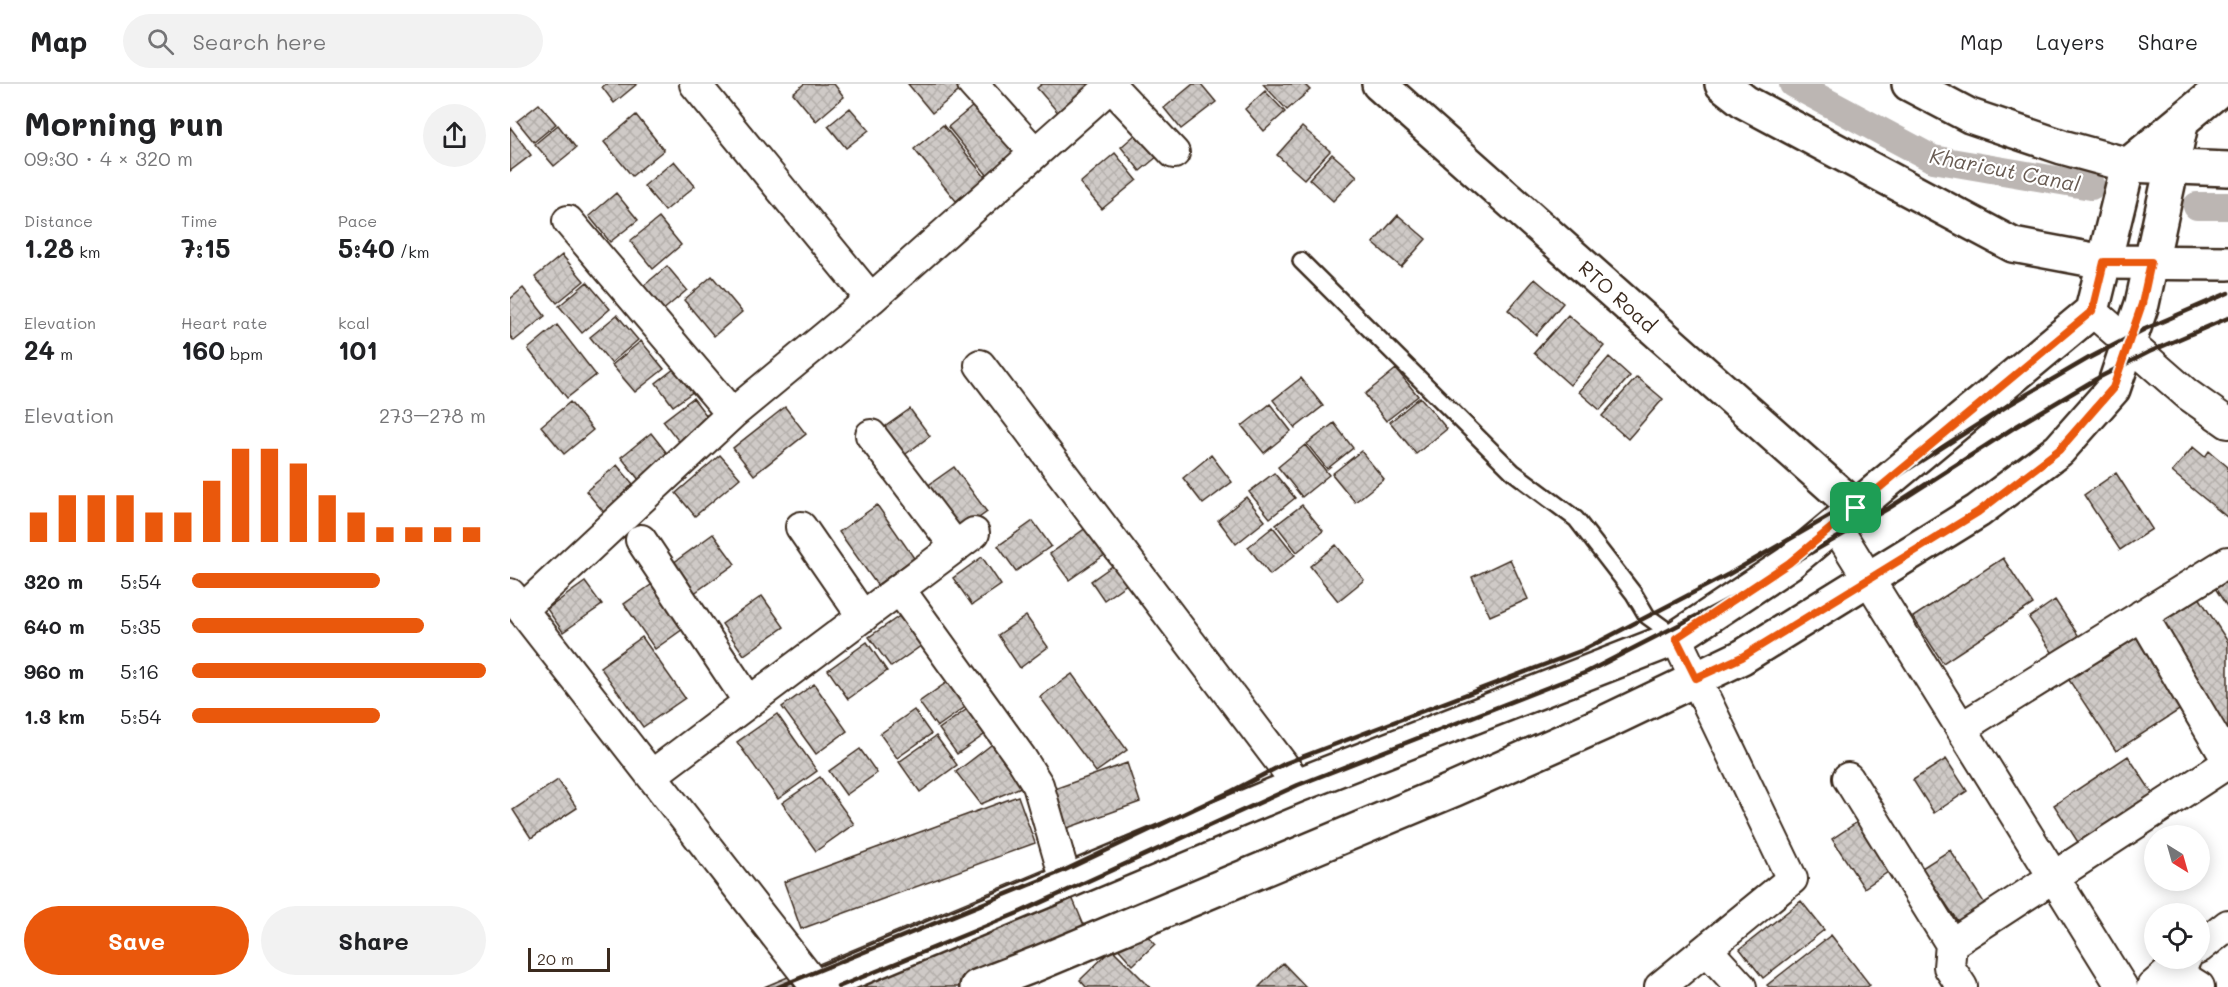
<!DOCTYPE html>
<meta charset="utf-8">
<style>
:root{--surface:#fff;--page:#f2f2f2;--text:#202124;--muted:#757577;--line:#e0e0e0;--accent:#ea580c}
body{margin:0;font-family:Mali,sans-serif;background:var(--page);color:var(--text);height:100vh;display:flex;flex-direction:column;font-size:22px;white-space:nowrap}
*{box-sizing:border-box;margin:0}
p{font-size:20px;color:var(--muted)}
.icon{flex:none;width:33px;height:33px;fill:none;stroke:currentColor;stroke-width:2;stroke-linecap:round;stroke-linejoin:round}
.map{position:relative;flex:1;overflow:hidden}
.drawer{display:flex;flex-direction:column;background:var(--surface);width:510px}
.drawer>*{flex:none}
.needle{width:39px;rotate:143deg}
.controls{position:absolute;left:1634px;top:741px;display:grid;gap:12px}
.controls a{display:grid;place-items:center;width:66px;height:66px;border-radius:50%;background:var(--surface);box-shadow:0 3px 15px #0003;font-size:30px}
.scale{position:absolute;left:18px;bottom:15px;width:82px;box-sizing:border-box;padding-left:6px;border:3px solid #3b2a1e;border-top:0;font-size:16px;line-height:21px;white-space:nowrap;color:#3b2a1e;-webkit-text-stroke:4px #fff;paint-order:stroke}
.pin{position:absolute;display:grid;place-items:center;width:51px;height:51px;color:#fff;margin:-26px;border-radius:12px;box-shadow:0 3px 9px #0006}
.round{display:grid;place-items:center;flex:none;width:63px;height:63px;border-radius:32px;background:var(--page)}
.headline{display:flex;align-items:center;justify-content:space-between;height:102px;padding:0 24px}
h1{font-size:33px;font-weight:700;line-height:45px}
.metrics{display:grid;grid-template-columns:repeat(3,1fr);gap:9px;height:102px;padding:6px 24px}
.metrics div{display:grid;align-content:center}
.metrics b{font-size:26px;font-weight:700}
.metrics small{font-size:16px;font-weight:400}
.metrics p{font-size:16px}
.chart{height:168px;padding:12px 24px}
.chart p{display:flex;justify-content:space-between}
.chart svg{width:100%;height:108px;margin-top:6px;stroke:var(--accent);stroke-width:6}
.action{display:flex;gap:12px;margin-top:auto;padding:12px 24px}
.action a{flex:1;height:69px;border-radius:36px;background:var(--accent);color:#fff;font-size:24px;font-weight:700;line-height:69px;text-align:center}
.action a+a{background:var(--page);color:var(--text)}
ul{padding:0 24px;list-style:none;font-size:20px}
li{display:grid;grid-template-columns:96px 72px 1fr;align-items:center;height:45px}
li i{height:15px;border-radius:8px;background:var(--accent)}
header{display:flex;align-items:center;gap:36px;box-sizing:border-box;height:84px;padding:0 30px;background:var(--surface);border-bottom:2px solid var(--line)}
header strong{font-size:28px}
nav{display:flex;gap:33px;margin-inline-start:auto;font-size:21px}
.search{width:420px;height:54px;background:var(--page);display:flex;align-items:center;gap:15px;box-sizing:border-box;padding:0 21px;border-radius:33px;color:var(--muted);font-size:22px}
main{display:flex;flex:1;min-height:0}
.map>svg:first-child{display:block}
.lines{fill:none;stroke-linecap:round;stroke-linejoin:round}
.canal{stroke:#bcb6b3;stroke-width:28}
.building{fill:url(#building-cross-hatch);stroke:#3b2a1e;stroke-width:1.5}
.service-casing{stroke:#3b2a1e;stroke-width:20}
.minor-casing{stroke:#3b2a1e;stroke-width:34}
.tertiary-casing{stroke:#3b2a1e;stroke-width:38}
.secondary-casing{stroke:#3b2a1e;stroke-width:38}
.service{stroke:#fff;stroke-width:15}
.minor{stroke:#fff;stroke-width:30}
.tertiary{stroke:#fff;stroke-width:33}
.secondary{stroke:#fff;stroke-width:33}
.rail{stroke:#3b2a1e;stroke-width:4.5}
.route-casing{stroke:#fff;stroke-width:12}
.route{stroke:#ea580c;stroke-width:8}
.labels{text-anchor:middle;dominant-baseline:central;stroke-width:4.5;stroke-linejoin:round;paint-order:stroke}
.street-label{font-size:20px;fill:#3b2a1e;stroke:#fff}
.water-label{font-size:21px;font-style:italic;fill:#685b52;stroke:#fff}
</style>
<header>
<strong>Map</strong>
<div class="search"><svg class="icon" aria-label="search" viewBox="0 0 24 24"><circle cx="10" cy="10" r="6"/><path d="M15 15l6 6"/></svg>Search here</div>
<nav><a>Map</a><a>Layers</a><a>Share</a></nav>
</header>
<main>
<section class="drawer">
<div class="headline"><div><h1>Morning run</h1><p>09:30 · 4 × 320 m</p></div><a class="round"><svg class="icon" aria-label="share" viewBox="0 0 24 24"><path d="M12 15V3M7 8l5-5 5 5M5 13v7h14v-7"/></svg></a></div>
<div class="metrics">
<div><p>Distance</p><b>1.28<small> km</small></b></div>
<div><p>Time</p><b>7:15</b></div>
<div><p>Pace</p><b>5:40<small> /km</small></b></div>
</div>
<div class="metrics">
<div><p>Elevation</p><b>24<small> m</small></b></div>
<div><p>Heart rate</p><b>160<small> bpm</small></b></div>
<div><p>kcal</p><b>101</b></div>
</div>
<div class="chart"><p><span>Elevation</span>273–278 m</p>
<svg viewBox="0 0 160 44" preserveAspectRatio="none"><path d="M5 44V32M15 44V25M25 44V25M35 44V25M45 44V32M55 44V32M65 44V19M75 44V6M85 44V6M95 44V12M105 44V25M115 44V32M125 44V38M135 44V38M145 44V38M155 44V38"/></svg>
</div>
<ul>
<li><b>320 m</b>5:54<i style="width:64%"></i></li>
<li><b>640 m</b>5:35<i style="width:79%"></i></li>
<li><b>960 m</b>5:16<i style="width:100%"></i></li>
<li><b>1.3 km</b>5:54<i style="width:64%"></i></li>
</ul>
<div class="action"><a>Save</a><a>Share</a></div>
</section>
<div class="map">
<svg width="1718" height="903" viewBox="0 0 1718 903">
<defs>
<pattern id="building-cross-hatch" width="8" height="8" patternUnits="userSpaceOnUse" patternTransform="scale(1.5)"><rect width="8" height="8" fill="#cfcac7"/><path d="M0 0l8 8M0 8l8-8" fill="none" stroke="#b3aeaa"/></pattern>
</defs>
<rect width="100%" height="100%" fill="#fff"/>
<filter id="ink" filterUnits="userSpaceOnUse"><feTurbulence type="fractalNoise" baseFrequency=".0167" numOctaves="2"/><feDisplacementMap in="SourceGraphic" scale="12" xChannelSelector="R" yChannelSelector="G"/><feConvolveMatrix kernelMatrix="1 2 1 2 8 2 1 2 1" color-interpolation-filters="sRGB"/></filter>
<g filter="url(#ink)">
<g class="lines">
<!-- canal -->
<path class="canal" d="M 1283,0 L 1423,75 L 1581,102
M 1687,122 L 1718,122"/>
</g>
<!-- building -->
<path class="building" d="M 96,0 L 127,0 L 104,19 L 92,3 Z
M 294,0 L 324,0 L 334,13 L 306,37 L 283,9 Z
M 398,0 L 450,0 L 453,4 L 422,29 Z
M 532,0 L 585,0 L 551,32 L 527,4 Z
M 683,0 L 691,0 L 706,18 L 671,45 L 654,24 Z
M 753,0 L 794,0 L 800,6 L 777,26 Z
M 755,7 L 775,28 L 754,47 L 735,25 Z
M 469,17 L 509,67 L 478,92 L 438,43 Z
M 29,20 L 46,40 L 24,58 L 7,37 Z
M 340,24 L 359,46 L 336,64 L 318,42 Z
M 126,31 L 154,66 L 122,92 L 94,58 Z
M 48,41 L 66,64 L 44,82 L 25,60 Z
M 433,41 L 475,93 L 446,117 L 404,65 Z
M 0,43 L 21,71 L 0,87 Z
M 634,43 L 654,67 L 630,87 L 611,63 Z
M 792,43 L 820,67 L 794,95 L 767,71 Z
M 605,69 L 627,96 L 592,125 L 570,99 Z
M 822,70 L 847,92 L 823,117 L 799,95 Z
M 164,77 L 185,102 L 155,127 L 134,102 Z
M 106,109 L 128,136 L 100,158 L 79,132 Z
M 888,131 L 916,155 L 891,183 L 863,159 Z
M 149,134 L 171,161 L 143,185 L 120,157 Z
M 52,171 L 74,197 L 47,219 L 25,193 Z
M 157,182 L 177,206 L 151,228 L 131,204 Z
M 202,192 L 232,228 L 204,252 L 174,216 Z
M 1025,195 L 1053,219 L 1026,251 L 998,226 Z
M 77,198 L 100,225 L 72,249 L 49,222 Z
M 13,204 L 35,232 L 4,257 L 0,252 L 0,215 Z
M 107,231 L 128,256 L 101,279 L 80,253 Z
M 1058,231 L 1094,262 L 1060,301 L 1024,269 Z
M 47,241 L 86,291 L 57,314 L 18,265 Z
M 131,257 L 154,285 L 125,308 L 102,281 Z
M 1099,273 L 1120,292 L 1090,326 L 1069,308 Z
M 169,281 L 188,304 L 163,322 L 146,299 Z
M 886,285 L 908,312 L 876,337 L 855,310 Z
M 1127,293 L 1153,315 L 1118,355 L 1092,332 Z
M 791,294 L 813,322 L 785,344 L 763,316 Z
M 910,313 L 937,345 L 906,370 L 880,338 Z
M 183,314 L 203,340 L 174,364 L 153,337 Z
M 60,318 L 83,346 L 54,370 L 31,342 Z
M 760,320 L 781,347 L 754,369 L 732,342 Z
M 275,323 L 296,350 L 244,391 L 223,364 Z
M 400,325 L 420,352 L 389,375 L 369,347 Z
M 824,339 L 843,364 L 817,385 L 797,360 Z
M 141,349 L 163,377 L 133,401 L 111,373 Z
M 795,361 L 819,391 L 792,413 L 768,383 Z
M 1683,363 L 1695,373 L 1699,367 L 1718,383 L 1718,434 L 1662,388 Z
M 851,367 L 874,395 L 845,418 L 822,390 Z
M 210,371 L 230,394 L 185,432 L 166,409 Z
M 701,371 L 722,398 L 693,420 L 673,394 Z
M 107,381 L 128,406 L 97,432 L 76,407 Z
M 444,383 L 477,428 L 445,451 L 413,405 Z
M 764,389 L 785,414 L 760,434 L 739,408 Z
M 1606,389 L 1642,445 L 1610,466 L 1574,411 Z
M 736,413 L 755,437 L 726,460 L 708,436 Z
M 367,421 L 404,474 L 367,501 L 329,448 Z
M 792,421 L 813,447 L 787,468 L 766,441 Z
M 523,437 L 541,462 L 506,487 L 488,462 Z
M 584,438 L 603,465 L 559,496 L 540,470 Z
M 763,443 L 785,471 L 760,491 L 738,463 Z
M 203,450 L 225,480 L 180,512 L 159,482 Z
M 826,461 L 854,496 L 828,517 L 800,482 Z
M 472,473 L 491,501 L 462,521 L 443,494 Z
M 1493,474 L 1523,520 L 1433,579 L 1403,533 Z
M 1000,475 L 1018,515 L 980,532 L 962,493 Z
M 608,478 L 621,497 L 594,516 L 581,497 Z
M 1718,491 L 1718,524 L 1703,501 Z
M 148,496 L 180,540 L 145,565 L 114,520 Z
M 75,498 L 92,521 L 53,548 L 37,525 Z
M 1687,510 L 1718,558 L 1718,648 L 1645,538 Z
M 252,512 L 274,543 L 234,571 L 212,540 Z
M 1545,516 L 1572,557 L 1546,574 L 1519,534 Z
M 394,529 L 415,559 L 381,583 L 359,553 Z
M 516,532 L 538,563 L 510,584 L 488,551 Z
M 1631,545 L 1680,619 L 1606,667 L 1557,593 Z
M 132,553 L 175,614 L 133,643 L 90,583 Z
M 357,558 L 377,587 L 338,615 L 318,586 Z
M 562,590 L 617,666 L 586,688 L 530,613 Z
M 443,594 L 461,619 L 427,643 L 409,618 Z
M 304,600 L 337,647 L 306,670 L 272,623 Z
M 463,621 L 481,646 L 447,670 L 429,645 Z
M 404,626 L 421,650 L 387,674 L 370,650 Z
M 267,630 L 307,687 L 268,715 L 227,658 Z
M 426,652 L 447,681 L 410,708 L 389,678 Z
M 485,658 L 518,700 L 471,720 L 446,688 Z
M 350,665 L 367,689 L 336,711 L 319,687 Z
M 1618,672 L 1647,716 L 1573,766 L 1544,721 Z
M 1436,675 L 1457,707 L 1424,729 L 1403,696 Z
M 617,679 L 630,718 L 549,747 L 536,708 Z
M 310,693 L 344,740 L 306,767 L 272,719 Z
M 48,696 L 67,724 L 21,754 L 3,726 Z
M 508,712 L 525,759 L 291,845 L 274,798 Z
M 1352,735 L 1384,784 L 1354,804 L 1322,755 Z
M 1440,766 L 1477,823 L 1450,841 L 1412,784 Z
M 548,780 L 581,858 L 473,903 L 254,903 Z
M 1291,817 L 1314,846 L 1253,894 L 1230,865 Z
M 626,839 L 645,860 L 623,881 L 604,860 Z
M 1321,851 L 1360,901 L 1357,903 L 1259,903 L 1257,901 Z
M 602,865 L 640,903 L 576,903 L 570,896 Z
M 773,879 L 796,903 L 749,903 Z"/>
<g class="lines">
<!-- service casing -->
<g class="service-casing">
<path id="service" d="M 791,177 L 1003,388 L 1066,435 L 1124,510 L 1137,532 L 1166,553"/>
</g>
<!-- minor casing -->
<g class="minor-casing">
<path id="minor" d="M 185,0 L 361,215
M 463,0 L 525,69
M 599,0 L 664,69
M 58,137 L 222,330
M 1582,227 L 1677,310 L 1718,339
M 470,281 L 788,701
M 361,351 L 446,463
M 1325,441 L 1612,903
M 291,443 L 353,533
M 131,456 L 239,618
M 390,506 L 511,674 L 528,701 L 553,787
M 0,510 L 306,903
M 13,525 L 222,330 L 361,215 L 603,0
M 1632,531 L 1718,677
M 1451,644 L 1718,478
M 142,691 L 464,449
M 1338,694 L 1441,860 L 1718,679
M 1441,860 L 1439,883 L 1452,903
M 1689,864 L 1718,841
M 1197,866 L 1231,903
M 1662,886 L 1689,903
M 1150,903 L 1282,795 L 1166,554
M 1642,903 L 1676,874"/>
</g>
<!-- tertiary casing -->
<g class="tertiary-casing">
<path id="tertiary" d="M 869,0 L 1346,424
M 1212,0 L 1235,18 L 1503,161 L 1594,178 L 1718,179
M 1399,0 L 1460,32 L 1552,63 L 1618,81 L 1718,85"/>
</g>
<!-- secondary casing -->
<g class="secondary-casing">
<path id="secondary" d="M 305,903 L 788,701 L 1166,554 L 1279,479 L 1582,227 L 1618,81 L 1716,0
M 467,903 L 524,881 L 945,705 L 1096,638 L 1232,573 L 1468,427 L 1549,366 L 1603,305 L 1632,220 L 1672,36"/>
</g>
<!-- service -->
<use href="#service" class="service"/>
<!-- minor -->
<use href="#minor" class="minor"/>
<!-- tertiary -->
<use href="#tertiary" class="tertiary"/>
<!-- secondary -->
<use href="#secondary" class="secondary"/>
<!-- rail -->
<path class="rail" d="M 268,903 L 553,787 L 722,707 L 776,679 L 1073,566 L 1219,490 L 1370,403 L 1497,322 L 1579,274 L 1635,245 L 1718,209
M 328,903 L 508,829 L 788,701 L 1077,588 L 1227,511 L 1379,424 L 1505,343 L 1586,295 L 1639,268 L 1718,234"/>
</g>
</g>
<g class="lines" filter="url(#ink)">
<!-- route casing -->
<g class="route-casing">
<path id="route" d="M 1594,178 L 1641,178 L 1632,220 L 1603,304 L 1549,366 L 1468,428 L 1232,573 L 1186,594 L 1166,554 L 1279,479 L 1582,227 Z"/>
</g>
<!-- route -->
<use href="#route" class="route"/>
</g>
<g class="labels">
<!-- street labels -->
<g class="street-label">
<text transform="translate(1108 212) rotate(42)">RTO Road</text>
</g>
<!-- water labels -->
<g class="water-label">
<text transform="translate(1495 85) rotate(11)">Kharicut Canal</text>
</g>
</g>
</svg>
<div class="controls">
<a><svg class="needle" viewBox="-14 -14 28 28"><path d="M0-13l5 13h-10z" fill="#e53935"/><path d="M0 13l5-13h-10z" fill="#757577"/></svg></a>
<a><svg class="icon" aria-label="locate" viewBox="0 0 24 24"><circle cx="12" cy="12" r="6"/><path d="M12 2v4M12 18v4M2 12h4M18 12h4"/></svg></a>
</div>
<div class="scale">20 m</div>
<div class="pin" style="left:1346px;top:424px;background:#1e9e55"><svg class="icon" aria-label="arrive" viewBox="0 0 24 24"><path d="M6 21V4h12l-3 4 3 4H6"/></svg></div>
</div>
</main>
